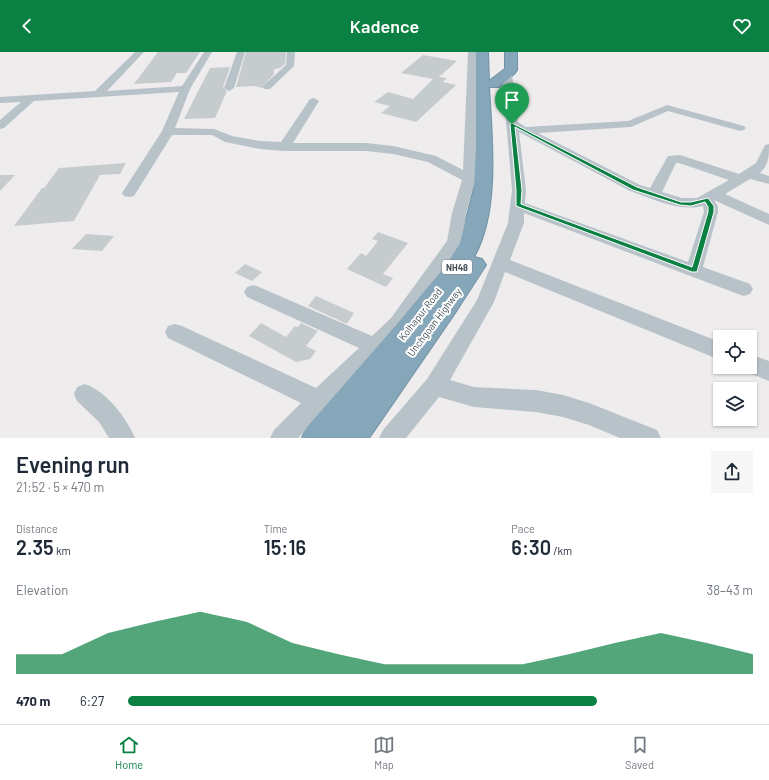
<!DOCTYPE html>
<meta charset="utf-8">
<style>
:root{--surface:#fff;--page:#f6f6f7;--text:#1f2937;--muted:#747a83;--line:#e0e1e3;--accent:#0b8043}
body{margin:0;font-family:Barlow,sans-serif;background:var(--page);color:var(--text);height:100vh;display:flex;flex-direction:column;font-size:15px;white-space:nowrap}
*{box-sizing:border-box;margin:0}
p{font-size:13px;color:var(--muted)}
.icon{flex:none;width:22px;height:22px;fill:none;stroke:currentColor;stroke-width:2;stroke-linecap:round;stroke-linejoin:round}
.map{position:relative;height:386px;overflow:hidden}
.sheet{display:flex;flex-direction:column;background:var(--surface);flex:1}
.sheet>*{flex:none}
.fabs{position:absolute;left:713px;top:278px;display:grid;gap:8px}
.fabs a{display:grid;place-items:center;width:44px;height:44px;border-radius:0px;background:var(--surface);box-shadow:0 1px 3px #0004;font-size:20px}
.pin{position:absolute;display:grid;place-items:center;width:34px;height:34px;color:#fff;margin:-41px -17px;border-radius:50% 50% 50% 0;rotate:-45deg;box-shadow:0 0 4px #0007}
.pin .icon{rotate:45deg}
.round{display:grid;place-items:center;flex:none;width:42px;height:42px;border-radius:0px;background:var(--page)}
.head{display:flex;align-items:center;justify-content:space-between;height:68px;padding:0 16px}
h1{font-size:22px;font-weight:600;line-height:30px}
.figures{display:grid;grid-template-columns:repeat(3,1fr);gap:6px;height:68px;padding:4px 16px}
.figures div{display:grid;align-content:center}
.figures b{font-size:20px;font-weight:600}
.figures small{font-size:11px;font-weight:400}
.figures p{font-size:11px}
.chart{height:112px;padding:8px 16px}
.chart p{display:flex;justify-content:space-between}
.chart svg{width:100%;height:72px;margin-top:4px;fill:var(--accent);opacity:.7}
ul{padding:0 16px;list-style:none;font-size:13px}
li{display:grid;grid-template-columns:64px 48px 1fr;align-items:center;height:30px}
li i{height:10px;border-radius:5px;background:var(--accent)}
header{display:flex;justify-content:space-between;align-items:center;height:52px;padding:0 16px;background:var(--accent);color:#fff;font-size:18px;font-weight:600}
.dock{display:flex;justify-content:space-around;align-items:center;height:56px;border-top:1px solid var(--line);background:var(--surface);font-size:11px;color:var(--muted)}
.dock a{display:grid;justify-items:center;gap:2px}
.dock .active{color:var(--accent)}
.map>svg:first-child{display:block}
.building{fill:#c6cbce}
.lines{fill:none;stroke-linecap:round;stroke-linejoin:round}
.highway-casing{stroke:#7192a5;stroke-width:2}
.minor{fill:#b8c3c9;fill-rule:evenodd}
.highway{fill:#86a7ba;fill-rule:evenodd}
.route{fill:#0b8043;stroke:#fff;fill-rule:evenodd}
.labels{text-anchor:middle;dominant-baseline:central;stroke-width:4;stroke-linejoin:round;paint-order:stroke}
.shield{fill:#fff;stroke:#7e878b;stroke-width:1}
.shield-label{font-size:9px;font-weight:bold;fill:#465359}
.street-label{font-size:10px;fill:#465359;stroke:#fff}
</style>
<header><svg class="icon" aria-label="back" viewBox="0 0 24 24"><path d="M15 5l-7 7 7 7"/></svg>Kadence<svg class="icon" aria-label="heart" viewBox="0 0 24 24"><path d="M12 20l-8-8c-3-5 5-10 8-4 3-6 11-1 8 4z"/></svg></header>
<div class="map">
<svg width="769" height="386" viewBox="0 0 769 386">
<rect width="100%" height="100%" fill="#efeced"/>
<!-- building -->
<path class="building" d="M 158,0 L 200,0 L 186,21 L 177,21 L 171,30 L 134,32 Z
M 246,0 L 286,0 L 285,12 L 280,16 L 274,17 L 274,22 L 261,36 L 255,34 L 236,35 Z
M 423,3 L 457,9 L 439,25 L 447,26 L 443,30 L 456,33 L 416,70 L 381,61 L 390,54 L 374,50 L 388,40 L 413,47 L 433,27 L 401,21 Z
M 230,15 L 223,35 L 227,39 L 215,66 L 184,67 L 210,16 Z
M 126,111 L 120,122 L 100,123 L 74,169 L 14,174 L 42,136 L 44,136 L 59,116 Z
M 0,123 L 15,123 L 0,139 Z
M 378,180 L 408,191 L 383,222 L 393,226 L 386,235 L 347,217 L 361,201 L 366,204 L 378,189 L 372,187 Z
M 86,182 L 114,184 L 102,199 L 72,197 Z
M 245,212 L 262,220 L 252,229 L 235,221 Z
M 316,244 L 354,261 L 347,272 L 308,254 Z
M 261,271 L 286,285 L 295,274 L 298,275 L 301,271 L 318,279 L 306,294 L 316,299 L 310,307 L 296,310 L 249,284 Z"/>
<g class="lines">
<!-- highway casing -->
<g class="highway-casing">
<path id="highway" d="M 476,0 L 488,0 L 489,29 L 505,17 L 505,0 L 517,0 L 517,18 L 515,21 L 499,35 L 489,35 C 492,86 500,159 474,205 L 482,207 L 486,213 L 453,264 L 369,386 L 302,386 L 307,375 L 397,272 L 447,212 L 460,191 L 474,136 L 476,96 Z"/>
</g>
<!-- minor -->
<path class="minor" d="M 135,0 L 144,0 L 107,39 L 182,34 L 204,0 L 212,0 L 190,37 L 175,76 L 214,77 L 232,84 L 260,89 L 281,90 L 310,47 L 314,46 L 319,49 L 293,91 L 366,91 L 393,94 L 436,104 L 463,118 L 468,0 L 476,0 L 476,126 L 466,161 L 463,190 L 405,278 L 298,386 L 270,386 L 274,378 L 301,351 L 168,286 L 165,280 L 168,274 L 175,272 L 182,274 L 316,336 L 359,296 L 247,245 L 244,240 L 247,235 L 253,233 L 259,235 L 372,284 L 391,266 L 447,189 L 452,161 L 462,128 L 428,110 L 393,102 L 366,99 L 284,99 L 260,97 L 225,90 L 212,83 L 172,83 L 134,144 L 129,145 L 124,144 L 122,141 L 162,79 L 179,40 L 34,49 L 4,76 L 0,77 L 0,68 L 21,50 L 0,51 L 0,45 L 95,39 Z
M 237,0 L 245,0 L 234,36 L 229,39 L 224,36 Z
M 287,0 L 295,0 L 294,14 L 270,37 L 264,37 L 262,35 L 264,33 L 286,13 Z
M 507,19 L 512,22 L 518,70 L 526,75 L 628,69 L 667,53 L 744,74 L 746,76 L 744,78 L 740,79 L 668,59 L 631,75 L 538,81 L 640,133 L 650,136 L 668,104 L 680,103 L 739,122 L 756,111 L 765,93 L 769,92 C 769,105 769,112 760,121 L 769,124 L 769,132 L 750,127 L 725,142 L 769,162 L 769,173 L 714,148 L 718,154 L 718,160 L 703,215 L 750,232 L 753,237 L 750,242 L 744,244 L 738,242 L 524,161 L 524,171 L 510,208 L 720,290 L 720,308 L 505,220 L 494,250 L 450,328 L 474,335 L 536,338 L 563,343 L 589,351 L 657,378 L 661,386 L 620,386 L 589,373 L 563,365 L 536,360 L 474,355 L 439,345 L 406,386 L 379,386 L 383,378 L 427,327 L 477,248 L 508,171 L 512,138 L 502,22 ZM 519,80 L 630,139 C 653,147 678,160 703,154 L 704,160 L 688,210 L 525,151 L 526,138 ZM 676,111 L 679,111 L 729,128 L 697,146 L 682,146 L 662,140 Z
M 750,302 L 769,309 L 769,329 L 743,318 L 742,315 L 750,315 Z
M 85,332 C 107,340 126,365 135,386 L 109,386 L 99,370 L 77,349 L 74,342 L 77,335 Z"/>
<!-- highway -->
<use href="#highway" class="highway"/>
</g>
<!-- route -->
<path class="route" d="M 512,71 L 637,135 L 681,150 L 691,150 L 708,146 L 714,154 L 714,160 L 697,220 L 692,220 L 516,154 L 516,138 L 510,72 ZM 515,75 L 633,138 L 680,153 L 691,154 L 705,150 L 708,155 L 708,160 L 692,215 L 521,152 L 522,138 Z"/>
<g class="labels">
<!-- shield labels -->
<rect class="shield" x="442" y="208" width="30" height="14" rx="3"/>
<g class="shield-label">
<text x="457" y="215">NH48</text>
</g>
<!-- street labels -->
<g class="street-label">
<text transform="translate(420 262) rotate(-52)">Kolhapur Road</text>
<text transform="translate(434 270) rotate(-53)">Unchgoan Highway</text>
</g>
</g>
</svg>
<div class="fabs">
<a><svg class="icon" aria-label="locate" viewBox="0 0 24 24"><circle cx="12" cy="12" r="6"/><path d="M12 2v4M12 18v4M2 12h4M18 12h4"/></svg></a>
<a><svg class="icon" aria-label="layers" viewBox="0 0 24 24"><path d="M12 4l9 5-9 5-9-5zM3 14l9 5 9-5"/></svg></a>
</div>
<div class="pin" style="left:512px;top:72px;background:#1e9e55"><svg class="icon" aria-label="arrive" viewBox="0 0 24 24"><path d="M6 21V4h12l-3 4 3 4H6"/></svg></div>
</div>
<section class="sheet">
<div class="head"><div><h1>Evening run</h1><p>21:52 · 5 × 470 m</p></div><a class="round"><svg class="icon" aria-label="share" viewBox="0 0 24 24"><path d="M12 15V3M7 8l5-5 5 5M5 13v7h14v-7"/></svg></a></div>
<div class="figures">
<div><p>Distance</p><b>2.35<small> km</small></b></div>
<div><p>Time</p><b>15:16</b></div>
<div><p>Pace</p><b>6:30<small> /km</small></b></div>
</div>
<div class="chart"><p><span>Elevation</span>38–43 m</p>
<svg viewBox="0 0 160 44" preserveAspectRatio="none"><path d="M0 44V32L10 32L20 19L30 12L40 6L50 12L60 25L70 32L80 38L90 38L100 38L110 38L120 32L130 25L140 19L150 25L160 32V44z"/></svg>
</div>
<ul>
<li><b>470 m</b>6:27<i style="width:75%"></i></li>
</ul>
</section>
<nav class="dock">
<a class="active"><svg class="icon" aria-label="home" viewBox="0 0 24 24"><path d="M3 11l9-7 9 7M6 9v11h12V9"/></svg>Home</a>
<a><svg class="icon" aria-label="map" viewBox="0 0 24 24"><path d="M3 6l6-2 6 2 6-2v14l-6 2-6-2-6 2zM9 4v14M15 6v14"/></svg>Map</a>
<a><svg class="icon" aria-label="saved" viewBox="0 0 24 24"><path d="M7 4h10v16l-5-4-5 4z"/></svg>Saved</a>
</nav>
